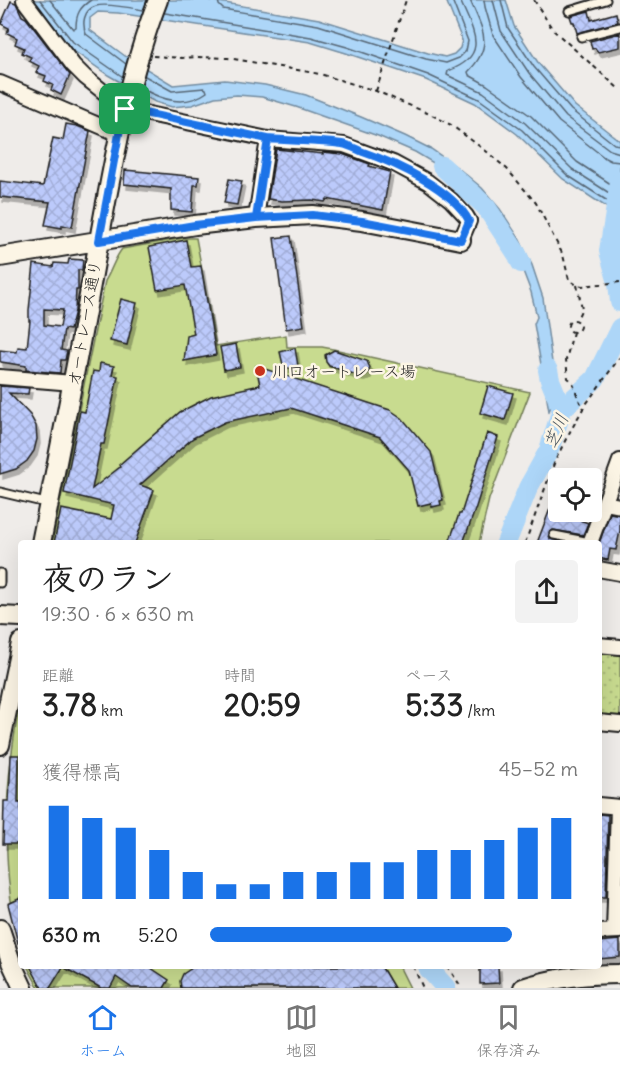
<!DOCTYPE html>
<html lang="ja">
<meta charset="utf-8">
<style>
:root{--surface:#fff;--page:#f2f2f2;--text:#222;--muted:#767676;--line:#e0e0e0;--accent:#1a73e8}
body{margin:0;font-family:Delius,"Klee One",sans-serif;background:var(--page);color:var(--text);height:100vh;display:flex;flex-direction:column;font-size:22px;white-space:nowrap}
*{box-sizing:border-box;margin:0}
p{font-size:20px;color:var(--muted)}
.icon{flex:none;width:33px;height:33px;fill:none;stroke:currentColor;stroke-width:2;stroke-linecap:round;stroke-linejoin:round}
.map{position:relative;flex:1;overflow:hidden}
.sheet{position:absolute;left:18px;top:540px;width:584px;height:429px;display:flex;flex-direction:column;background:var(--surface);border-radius:6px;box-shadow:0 6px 24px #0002}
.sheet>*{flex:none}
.tools{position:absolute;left:548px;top:468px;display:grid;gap:12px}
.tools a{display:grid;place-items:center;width:54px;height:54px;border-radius:6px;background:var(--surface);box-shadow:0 6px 24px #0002;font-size:30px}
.pin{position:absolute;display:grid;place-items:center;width:51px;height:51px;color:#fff;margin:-26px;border-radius:12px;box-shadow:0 3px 9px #0006}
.round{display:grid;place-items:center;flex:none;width:63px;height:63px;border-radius:6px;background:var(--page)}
.summary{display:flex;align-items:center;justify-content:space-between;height:102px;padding:0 24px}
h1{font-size:33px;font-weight:800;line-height:45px}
.stats{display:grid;grid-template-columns:repeat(3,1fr);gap:9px;height:102px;padding:6px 24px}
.stats div{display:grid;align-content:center}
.stats b{font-size:30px;font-weight:800}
.stats small{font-size:16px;font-weight:400}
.stats p{font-size:16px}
.chart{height:168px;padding:12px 24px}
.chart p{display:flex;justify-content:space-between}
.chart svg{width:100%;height:108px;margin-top:6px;stroke:var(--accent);stroke-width:6}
ul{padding:0 24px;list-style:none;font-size:20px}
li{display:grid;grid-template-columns:96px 72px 1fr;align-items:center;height:45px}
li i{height:15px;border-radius:8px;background:var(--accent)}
.dock{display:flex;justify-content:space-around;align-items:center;height:84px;border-top:2px solid var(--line);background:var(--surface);font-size:16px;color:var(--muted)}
.dock a{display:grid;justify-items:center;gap:3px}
.dock .current{color:var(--accent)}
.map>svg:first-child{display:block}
.grass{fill:#c8db8f;stroke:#727c56;stroke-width:1.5}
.park{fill:url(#park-dots);stroke:#727c56;stroke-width:1.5}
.water{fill:#add6f8;stroke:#738ca0;stroke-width:1.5}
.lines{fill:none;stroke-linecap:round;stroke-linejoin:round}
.shore{stroke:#566674;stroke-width:1.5}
.river{stroke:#add6f8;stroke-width:20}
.building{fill:url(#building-cross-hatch);stroke:#1c1c1c;stroke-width:1.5;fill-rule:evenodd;filter:url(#shadow)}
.lane-casing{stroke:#1c1c1c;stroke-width:11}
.street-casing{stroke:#1c1c1c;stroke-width:18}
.secondary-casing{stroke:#1c1c1c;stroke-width:22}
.path{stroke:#1c1c1c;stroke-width:2;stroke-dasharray:4.5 4.5;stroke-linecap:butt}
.lane{stroke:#fcf5e5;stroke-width:7}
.street{stroke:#fcf5e5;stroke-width:14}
.secondary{stroke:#fcf5e5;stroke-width:18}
.route-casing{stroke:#fff;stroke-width:12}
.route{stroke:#1a73e8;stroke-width:8}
.poi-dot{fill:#c8321e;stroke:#fcf5e5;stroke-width:2}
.labels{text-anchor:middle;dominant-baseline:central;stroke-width:5;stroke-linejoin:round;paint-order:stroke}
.street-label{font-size:16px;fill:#1c1c1c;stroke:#fcf5e5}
.poi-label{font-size:16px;fill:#1c1c1c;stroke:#fcf5e5;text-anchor:start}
.water-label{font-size:18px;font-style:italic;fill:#48545e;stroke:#fcf5e5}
</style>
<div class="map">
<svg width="620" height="988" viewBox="0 0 620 988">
<defs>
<pattern id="park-dots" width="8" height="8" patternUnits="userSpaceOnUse" patternTransform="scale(1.5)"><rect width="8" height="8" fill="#c8db8f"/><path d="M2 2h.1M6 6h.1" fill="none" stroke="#abbb7b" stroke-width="1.8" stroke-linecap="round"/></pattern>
<pattern id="building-cross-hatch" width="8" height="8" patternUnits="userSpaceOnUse" patternTransform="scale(1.5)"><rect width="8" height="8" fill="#bccafb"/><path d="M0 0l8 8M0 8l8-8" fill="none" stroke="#a1add7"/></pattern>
<filter id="shadow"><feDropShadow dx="3" dy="5" stdDeviation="0" flood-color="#0004"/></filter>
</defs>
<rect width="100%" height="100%" fill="#efece9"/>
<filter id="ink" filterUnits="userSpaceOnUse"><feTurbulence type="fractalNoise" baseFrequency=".0167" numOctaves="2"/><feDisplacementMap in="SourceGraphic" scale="12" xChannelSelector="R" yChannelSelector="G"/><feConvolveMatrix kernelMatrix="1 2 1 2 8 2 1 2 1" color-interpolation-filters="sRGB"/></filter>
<g filter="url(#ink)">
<!-- grass -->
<path class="grass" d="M 183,238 L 196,238 L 216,346 L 286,335 L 287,347 L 322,347 L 338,350 L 530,392 L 489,499 L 479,543 L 52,543 L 105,281 C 112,270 114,259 122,249 Z
M 21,698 L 21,952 C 0,871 4,782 21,698 Z
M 27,966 L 399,966 L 410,988 L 39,988 Z"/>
<!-- park -->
<path class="park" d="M 598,649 L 620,651 L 620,718 L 599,716 Z"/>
<!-- water -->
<path class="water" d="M 33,0 L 207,0 L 319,19 L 428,53 L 445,57 L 454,54 L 460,48 L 462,40 L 446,0 L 506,0 L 514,26 L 539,64 L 575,106 L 620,141 L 620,216 L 563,179 L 517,134 L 475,103 L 426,80 L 346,53 L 310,42 L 118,13 L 98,12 L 90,18 L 90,30 L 125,56 L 173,85 L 225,80 L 265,85 L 306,95 L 361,117 L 405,136 L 431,149 L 457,167 L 482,188 L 500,209 L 519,238 L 532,265 L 543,298 L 552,362 L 561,385 L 549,411 L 534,324 L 537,317 L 531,292 L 518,258 L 506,236 L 485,208 L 468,189 L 442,168 L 415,152 L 378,136 L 296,107 L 262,97 L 237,95 L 215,97 L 192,105 L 172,107 L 155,102 L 108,75 L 68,47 Z"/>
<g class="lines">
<!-- shore -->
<path class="shore" d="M 40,0 L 73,42 L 123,77
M 50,0 L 73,29 L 76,27 C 76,14 80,7 91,0
M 218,0 L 219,5 L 223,9 L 318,25 L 426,59 L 446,63 L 459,58 L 466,51 L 468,41 L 452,0
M 460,0 C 473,31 491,55 448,71 L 447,75 L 483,92 L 525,123 L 572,169 L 620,200
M 470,0 C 482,29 495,45 468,72 L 469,75 L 487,85 L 531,116 L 577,162 L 620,190
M 484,0 L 485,7 L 493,35 L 521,77 L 559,122 L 605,158 L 611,161 L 620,162
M 493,0 L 501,31 L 529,73 L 566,117 L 610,150 L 620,153
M 501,0 L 508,28 L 534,67 L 571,110 L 614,144 L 620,145
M 165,13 L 311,37 L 347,47 L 428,75 L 479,99 L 522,130 L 567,175 L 620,209
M 126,64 L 86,34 C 82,24 83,10 96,6 C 106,3 132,8 143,10
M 141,88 C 162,100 185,108 207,92 L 206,89 L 204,88 L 172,91 L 145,76"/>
<!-- river -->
<path class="river" d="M 442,166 L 486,207 L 517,254 L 521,263
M 620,181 L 609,251 L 618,283 L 620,302
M 548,370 L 550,380 L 562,409
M 506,543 L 528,488 L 549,450 L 562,409 L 595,379 L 620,328
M 428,966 L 429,969 L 446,988"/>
</g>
<!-- building -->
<path class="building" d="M 11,1 L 16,3 L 22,16 L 26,18 L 70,75 L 61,95 L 51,90 L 53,85 L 44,81 L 46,76 L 36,72 L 39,66 L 29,61 L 31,57 L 22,53 L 24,48 L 15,44 L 17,38 L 7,33 L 9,28 L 1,24 Z
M 589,11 L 591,20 L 616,13 L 618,22 L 577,33 L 574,22 L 572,22 L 570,16 Z
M 620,33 L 620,47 L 598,52 L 595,48 L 592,49 L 590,41 Z
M 66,124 L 77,126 L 90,131 L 72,227 L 62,225 L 62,228 L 45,225 L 50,202 L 0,197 L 0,181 L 43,186 L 53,138 L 63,140 Z
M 276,149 L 323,154 L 323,152 L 342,154 L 370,164 L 369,166 L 390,172 L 383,210 L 327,199 L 325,202 L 312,200 L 282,201 L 268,199 Z
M 125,170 L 199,177 L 198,185 L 194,185 L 192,212 L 171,210 L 171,189 L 124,184 Z
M 229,179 L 242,181 L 237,205 L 224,203 Z
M 291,236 L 304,326 L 286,329 L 274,238 Z
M 186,240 L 191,267 L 201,266 L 216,355 L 184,361 L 187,336 L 194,334 L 185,285 L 157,290 L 149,247 Z
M 69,259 L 83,260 L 82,270 L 78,270 L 78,290 L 76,290 L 75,311 L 70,330 L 64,329 L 61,350 L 67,351 L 65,360 L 61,360 L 60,373 L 26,370 L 26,366 L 1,362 L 0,361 L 0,350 L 17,352 L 18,347 L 27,348 L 30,321 L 29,321 L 29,310 L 34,264 L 53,267 L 54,263 L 68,264 ZM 44,309 L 63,310 L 60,327 L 44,325 Z
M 121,299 L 137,303 L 127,345 L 110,341 Z
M 236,344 L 240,367 L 224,370 L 220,347 Z
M 295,348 L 298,366 L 284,369 L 280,352 Z
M 334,350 L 367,361 L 370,368 L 368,373 L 363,376 L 360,376 L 329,366 L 326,362 L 325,355 Z
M 100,363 L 114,366 L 112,375 L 118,376 L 104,444 L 101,444 L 92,489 L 120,467 L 119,465 L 180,412 L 211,396 L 260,385 L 256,366 L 390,410 L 402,418 L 431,452 L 443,500 L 440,501 L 441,505 L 432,507 L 431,503 L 418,506 L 409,470 L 380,437 L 291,408 L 225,422 L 193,438 L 140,485 L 154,490 L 135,543 L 54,543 L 61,509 L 111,519 L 114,505 L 64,493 L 80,411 L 85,412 L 93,371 L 99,372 Z
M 0,386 L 29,388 L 28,394 L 9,393 L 30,415 L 36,426 L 37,439 L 34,451 L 27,461 L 16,469 L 0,474 Z
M 488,386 L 513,393 L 505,420 L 480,413 Z
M 487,433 L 498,437 L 475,510 L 463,543 L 449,543 L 459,514 L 461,514 Z
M 550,509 L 588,523 L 583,535 L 553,530 L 549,533 L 550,539 L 566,543 L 537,543 Z
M 610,513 L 620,515 L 620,531 L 616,550 L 610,549 L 608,560 L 598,558 L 598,546 Z
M 11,755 L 19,755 L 18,803 L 21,803 L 21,844 L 3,844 L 4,801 L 9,801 Z
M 599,814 L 608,815 L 606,897 L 598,897 Z
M 21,898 L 21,943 L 18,943 L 8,904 Z
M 620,940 L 620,957 L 598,959 L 598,942 Z
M 30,966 L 148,966 L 169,980 L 164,988 L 132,988 L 116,977 L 110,988 L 101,988 L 63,967 L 50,988 L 42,988 Z
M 195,966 L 381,966 L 394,988 L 181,988 L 180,981 L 183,974 Z
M 480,966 L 498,966 L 499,983 L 480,984 Z"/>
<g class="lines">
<!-- lane casing -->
<g class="lane-casing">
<path id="lane" d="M 569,11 L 606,0
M 581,37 L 620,27
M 0,492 L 46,503
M 554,535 L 590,542
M 0,573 L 0,583"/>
</g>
<!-- street casing -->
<g class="street-casing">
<path id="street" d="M 24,0 L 73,65 L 85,77 L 125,109 L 268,139 L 344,145 L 393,163 L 428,182 L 451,200 L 466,216 L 469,221 L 461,240
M 0,83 L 119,134
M 256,218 L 268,139
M 0,377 L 73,383
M 605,503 L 620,506
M 590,543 L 620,461
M 598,569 L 620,573
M 598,645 L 620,647
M 598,722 L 620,724
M 598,805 L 620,807
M 614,931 L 618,807
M 598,932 L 620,931"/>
</g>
<!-- secondary casing -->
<g class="secondary-casing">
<path id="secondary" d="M 0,257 L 195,225 L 256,218 L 313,215 L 362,221 L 461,240
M 41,543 C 60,448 79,352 96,257 C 112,170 126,83 158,0
M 0,616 L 21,617
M 0,745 L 21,643
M 0,929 L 11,962 L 23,988
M 523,988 C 555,977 586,974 620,974"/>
</g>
<!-- path -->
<path class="path" d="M 534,0 L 553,30 L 620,90
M 153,56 L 182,58 L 197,57 L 228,58 L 320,74 L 376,91 L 432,115 L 451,125 L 486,151 L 507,169 L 536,203 L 563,255 L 569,280 L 577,285 L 582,286 L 620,282
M 376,91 L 406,0
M 577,285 L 582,308 L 577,319
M568 326a6 6 0 1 1 12 0a6 6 0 1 1-12 0Z
M 573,332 L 566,360 L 568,378 C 577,384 575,399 584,407
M 525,543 L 555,461 L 567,437 L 584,407 L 620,357
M 413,966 L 423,988
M 447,966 L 462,988"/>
<!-- lane -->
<use href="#lane" class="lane"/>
<!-- street -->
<use href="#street" class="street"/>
<!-- secondary -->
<use href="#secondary" class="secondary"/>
</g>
</g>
<g class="lines" filter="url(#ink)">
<!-- route casing -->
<g class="route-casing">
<path id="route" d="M 125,109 L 268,139 L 256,218 L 313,215 L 362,221 L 461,240 L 469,221 C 453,189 395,163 363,152 C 356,149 349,145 342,144 C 317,141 292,141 268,139 L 256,218 L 195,225 L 99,241 L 119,134 L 125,109"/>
</g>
<!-- route -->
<use href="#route" class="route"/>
</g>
<!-- markers -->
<circle class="poi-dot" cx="260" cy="371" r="6"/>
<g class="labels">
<!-- street labels -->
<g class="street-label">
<text transform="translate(84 323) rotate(-80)">オートレース通り</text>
</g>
<!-- poi labels -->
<g class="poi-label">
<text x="272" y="371">川口オートレース場</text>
</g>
<!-- water labels -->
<g class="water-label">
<text transform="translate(556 431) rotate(-68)">芝川</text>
</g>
</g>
</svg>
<div class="tools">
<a><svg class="icon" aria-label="locate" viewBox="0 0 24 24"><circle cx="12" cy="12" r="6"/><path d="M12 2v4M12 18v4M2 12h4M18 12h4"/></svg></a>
</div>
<div class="pin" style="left:125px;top:109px;background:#1e9e55"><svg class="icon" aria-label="arrive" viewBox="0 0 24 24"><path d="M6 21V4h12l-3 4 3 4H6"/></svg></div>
<section class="sheet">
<div class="summary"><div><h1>夜のラン</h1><p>19:30 · 6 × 630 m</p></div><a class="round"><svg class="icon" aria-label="share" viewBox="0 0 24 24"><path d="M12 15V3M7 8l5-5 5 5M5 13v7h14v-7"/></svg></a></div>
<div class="stats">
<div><p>距離</p><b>3.78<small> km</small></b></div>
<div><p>時間</p><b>20:59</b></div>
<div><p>ペース</p><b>5:33<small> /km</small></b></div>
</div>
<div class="chart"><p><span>獲得標高</span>45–52 m</p>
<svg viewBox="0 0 160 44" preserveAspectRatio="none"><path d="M5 44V6M15 44V11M25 44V15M35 44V24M45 44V33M55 44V38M65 44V38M75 44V33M85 44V33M95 44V29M105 44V29M115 44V24M125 44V24M135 44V20M145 44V15M155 44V11"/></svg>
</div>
<ul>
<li><b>630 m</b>5:20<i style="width:82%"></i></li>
</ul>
</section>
</div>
<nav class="dock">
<a class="current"><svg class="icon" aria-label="home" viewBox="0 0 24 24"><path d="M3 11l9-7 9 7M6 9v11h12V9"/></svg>ホーム</a>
<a><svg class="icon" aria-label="map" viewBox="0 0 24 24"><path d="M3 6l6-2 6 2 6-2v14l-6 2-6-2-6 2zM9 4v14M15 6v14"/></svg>地図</a>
<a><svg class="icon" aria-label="saved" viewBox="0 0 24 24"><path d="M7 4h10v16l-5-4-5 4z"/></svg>保存済み</a>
</nav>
